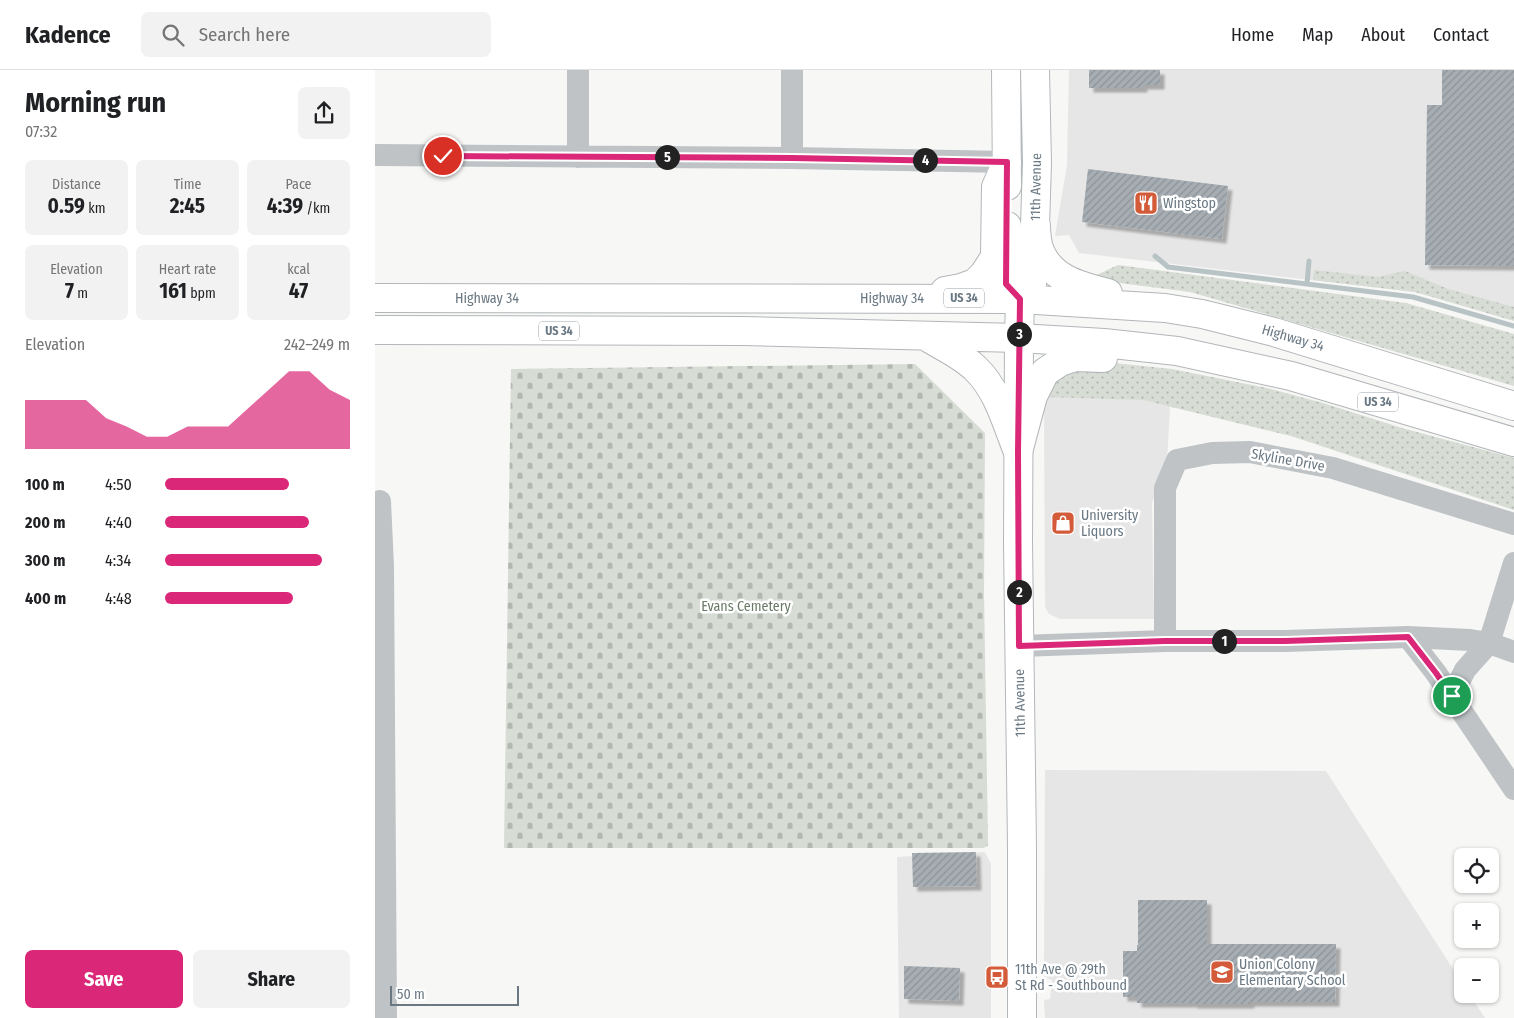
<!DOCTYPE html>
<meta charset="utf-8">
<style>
:root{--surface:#fff;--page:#f2f2f2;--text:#202124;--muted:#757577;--line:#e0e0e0;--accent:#db2777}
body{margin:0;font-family:"Fira Sans Condensed",sans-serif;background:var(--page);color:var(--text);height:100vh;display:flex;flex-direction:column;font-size:19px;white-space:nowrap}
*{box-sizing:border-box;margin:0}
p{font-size:16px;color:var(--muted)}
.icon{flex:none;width:28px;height:28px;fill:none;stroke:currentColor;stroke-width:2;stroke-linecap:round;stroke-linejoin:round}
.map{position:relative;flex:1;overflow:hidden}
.details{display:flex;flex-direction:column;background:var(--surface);width:375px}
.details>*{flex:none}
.fabs{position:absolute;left:1079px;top:778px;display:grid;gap:10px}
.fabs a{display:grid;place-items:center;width:45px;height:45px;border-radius:8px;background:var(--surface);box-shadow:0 1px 4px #0004;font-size:25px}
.scale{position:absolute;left:15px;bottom:12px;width:129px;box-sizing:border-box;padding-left:5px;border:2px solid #697883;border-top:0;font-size:14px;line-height:18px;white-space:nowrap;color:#697883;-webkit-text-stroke:4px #fff;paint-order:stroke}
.pin{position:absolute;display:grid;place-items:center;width:42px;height:42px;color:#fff;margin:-21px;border:2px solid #fff;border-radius:50%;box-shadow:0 1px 5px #0007}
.km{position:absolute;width:25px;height:25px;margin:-12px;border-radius:50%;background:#222;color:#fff;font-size:14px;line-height:25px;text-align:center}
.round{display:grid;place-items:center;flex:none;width:52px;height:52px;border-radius:8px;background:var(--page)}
.head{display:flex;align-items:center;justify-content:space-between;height:85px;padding:0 25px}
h1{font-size:28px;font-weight:700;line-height:38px}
.metrics{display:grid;grid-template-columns:repeat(3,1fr);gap:8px;height:85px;padding:5px 25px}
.metrics div{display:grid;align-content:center;border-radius:8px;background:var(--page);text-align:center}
.metrics b{font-size:21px;font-weight:700}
.metrics small{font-size:14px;font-weight:400}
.metrics p{font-size:14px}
.chart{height:140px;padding:10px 25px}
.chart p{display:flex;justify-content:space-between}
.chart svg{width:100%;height:90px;margin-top:5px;fill:var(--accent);opacity:.7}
.primary-button{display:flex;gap:10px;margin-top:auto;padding:10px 25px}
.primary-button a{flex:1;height:58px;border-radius:8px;background:var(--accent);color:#fff;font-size:20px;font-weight:700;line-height:58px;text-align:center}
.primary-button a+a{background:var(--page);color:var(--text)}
ul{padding:0 25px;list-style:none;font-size:16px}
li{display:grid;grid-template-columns:80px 60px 1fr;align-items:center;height:38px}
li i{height:12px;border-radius:6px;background:var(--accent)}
header{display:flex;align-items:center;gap:30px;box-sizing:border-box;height:70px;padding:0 25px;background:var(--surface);border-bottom:1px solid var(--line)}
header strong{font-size:24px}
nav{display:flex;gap:28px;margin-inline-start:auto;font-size:18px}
.search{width:350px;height:45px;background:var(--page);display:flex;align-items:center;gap:12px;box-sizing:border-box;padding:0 18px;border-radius:8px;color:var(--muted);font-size:19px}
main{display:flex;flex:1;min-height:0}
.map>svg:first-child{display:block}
.built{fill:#e5e6e5}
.grass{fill:url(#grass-dots)}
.cemetery{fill:url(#cemetery-stones)}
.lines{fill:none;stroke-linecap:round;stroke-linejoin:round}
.stream{stroke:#b8c3c6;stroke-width:5}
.building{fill:url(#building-hatch);filter:url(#shadow)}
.major-casing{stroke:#b2b7ba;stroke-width:30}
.highway-casing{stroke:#b2b6b9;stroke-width:30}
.minor{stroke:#bfc3c6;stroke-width:22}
.major{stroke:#fff;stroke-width:28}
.highway{stroke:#fff;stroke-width:28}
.route-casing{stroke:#fff;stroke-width:10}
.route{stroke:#db2777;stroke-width:6}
.labels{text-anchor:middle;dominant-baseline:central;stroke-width:5;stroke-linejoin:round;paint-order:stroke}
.shield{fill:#fff;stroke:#96a0a8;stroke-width:1}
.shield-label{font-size:12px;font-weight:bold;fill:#697883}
.street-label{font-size:14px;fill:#697883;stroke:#fff}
.poi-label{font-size:14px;fill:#697883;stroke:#fff;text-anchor:start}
.park-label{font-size:14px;fill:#6b7a67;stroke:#fff}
</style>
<header>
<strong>Kadence</strong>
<div class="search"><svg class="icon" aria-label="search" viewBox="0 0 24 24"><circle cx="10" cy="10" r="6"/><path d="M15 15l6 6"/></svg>Search here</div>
<nav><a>Home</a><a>Map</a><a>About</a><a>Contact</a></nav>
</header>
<main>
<section class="details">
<div class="head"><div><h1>Morning run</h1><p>07:32</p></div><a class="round"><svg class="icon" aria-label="share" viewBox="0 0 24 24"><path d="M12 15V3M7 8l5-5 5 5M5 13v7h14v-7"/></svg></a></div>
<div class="metrics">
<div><p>Distance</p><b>0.59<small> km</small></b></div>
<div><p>Time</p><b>2:45</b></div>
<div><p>Pace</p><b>4:39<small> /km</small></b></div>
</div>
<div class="metrics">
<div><p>Elevation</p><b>7<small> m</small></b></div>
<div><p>Heart rate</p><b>161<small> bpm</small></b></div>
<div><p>kcal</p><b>47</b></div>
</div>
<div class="chart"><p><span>Elevation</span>242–249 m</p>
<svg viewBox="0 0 160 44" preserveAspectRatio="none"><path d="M0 44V20L10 20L20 20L30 20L40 29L50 33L60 38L70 38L80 33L90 33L100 33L110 24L120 15L130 6L140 6L150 15L160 20V44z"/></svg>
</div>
<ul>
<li><b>100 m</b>4:50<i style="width:67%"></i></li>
<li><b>200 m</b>4:40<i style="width:78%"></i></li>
<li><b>300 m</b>4:34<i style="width:85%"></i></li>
<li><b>400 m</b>4:48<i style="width:69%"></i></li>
</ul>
<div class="primary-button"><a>Save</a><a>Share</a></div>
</section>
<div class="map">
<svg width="1139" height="948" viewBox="0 0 1139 948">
<defs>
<pattern id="grass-dots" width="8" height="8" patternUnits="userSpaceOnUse" patternTransform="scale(1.25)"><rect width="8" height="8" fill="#d7dcd4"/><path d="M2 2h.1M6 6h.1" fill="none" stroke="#b2b7b1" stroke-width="1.8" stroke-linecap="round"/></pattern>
<pattern id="cemetery-stones" width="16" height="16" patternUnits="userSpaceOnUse" patternTransform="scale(1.25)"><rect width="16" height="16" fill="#d7dcd4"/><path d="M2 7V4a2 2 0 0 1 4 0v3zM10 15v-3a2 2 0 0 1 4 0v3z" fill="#b2b7b1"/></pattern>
<pattern id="building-hatch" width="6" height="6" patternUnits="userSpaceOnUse" patternTransform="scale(1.25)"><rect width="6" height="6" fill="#a7aeb3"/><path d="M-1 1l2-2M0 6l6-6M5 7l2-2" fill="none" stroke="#8c9297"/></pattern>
<filter id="shadow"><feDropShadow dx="4.5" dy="4.5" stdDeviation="1" flood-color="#0004"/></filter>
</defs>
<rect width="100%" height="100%" fill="#f7f7f5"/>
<!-- built -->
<path class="built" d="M 694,0 L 1139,0 L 1139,245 L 1040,222 L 704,183 L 694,165 L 680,166 L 692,95 Z
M 669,324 L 768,330 L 795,336 L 792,392 L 777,433 L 779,549 L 685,549 L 674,544 L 670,537 Z
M 670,700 L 951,701 L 1087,913 L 1088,924 L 1094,924 L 1110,948 L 670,948 L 669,930 L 675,929 L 677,910 L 669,907 Z
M 610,782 L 616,794 L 616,948 L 524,948 L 522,787 Z"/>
<!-- grass -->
<path class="grass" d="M 743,195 L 1031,233 L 1139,264 L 1139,316 L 815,222 L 713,209 Z
M 939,200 L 1003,207 L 1030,201 L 1073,219 L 1139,237 L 1139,251 L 1040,222 L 938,210 Z
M 730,292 L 797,299 L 892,318 L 948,333 L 1027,358 L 1139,388 L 1139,440 L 916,366 L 768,330 L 669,327 L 689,300 Z"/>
<!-- cemetery -->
<path class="cemetery" d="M 540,294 L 610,363 L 609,523 L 613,776 L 608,778 L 129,778 L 136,299 Z"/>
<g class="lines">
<!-- stream -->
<path class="stream" d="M 780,186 L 793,197 L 1038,227 L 1139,256
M 932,214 L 934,191"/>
</g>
<!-- building -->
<path class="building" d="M 714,0 L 785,0 L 785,15 L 768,15 L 768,18 L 714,18 Z
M 1067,0 L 1139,0 L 1139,196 L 1050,195 L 1052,35 L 1067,35 Z
M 713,99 L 853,116 L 847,169 L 707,152 Z
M 601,782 L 602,816 L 538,817 L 537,783 Z
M 763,830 L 832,830 L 832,874 L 961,874 L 960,932 L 875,932 L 875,934 L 818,934 L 818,933 L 762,933 L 762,927 L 748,927 L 748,881 L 762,881 L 762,875 L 763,875 Z
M 529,896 L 585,898 L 584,931 L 529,929 Z"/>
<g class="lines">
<!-- major casing -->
<g class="major-casing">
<path id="major" d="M 631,0 L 632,116
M 632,156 L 631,214 L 645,229
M 647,948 L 647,777 L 643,472 L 644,268 L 645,229 L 657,214 L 659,188 L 662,93 L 660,0"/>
</g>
<!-- highway casing -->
<g class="highway-casing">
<path id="highway" d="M 661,156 C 661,162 662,169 663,175 C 672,208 704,216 733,223
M 570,221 L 586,218 L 600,213 L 609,204 L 620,187 L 621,117 L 632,92
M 0,228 L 645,229 L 790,238 L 827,244 L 899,262 L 1139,336
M 0,260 L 368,261 L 644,268 L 729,273 L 802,281 L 916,306 L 1139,372
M 552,267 C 568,277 587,285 601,299 C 623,320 632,355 643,382
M 643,382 L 658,326 L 670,302 L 685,292 L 701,287 L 728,288"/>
</g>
<!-- minor -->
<path class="minor" d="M 203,0 L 203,87
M 417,0 L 417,88
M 0,85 L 417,88 L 632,92
M 5,431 L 8,497 L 11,948
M 1033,567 L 1061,603 L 1139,719
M 790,571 L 790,418 L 802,390 L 837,383 L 875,382 L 958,398 L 1139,454
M 644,576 L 790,571 L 910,571 L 1033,567 L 1095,570 L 1114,573 L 1139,582
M 1077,626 L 1090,600 L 1114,573 L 1139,493"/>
<!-- major -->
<use href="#major" class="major"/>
<!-- highway -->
<use href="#highway" class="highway"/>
</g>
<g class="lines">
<!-- route casing -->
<g class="route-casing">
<path id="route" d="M 68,86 L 417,88 L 632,92 L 631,214 L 645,229 L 643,382 L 644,576 L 790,571 L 910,571 L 1033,567 L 1061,603 L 1077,626"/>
</g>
<!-- route -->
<use href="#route" class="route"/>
</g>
<!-- icons -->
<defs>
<g id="restaurant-square" transform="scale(1.25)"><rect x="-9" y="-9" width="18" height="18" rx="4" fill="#d35b39" stroke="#fff"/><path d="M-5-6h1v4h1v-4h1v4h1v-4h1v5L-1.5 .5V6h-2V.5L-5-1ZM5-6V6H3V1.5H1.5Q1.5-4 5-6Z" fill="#fff"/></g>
<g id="shop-square" transform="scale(1.25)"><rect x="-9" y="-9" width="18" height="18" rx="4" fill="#d35b39" stroke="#fff"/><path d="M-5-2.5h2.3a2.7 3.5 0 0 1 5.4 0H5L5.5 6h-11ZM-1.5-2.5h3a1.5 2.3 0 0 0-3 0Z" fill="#fff"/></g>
<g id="school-square" transform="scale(1.25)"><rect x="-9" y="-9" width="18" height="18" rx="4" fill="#d35b39" stroke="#fff"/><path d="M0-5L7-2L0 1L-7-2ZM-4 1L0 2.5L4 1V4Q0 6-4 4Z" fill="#fff"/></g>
<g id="bus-square" transform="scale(1.25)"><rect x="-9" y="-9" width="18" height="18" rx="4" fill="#d35b39" stroke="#fff"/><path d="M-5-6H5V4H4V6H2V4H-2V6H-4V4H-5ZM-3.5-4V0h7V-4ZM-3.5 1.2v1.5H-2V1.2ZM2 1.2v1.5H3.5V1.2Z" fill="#fff"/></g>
</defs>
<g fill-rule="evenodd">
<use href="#restaurant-square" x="771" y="133"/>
<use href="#shop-square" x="688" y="453"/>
<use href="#school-square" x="847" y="902"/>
<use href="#bus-square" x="622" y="907"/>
</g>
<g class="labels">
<!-- shield labels -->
<g class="shield">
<rect x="569" y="218.5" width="40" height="19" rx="4"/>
<rect x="164" y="251.5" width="40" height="19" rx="4"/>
<rect x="983" y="322.5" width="40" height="19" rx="4"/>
</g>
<g class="shield-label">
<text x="589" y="228">US 34</text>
<text x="184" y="261">US 34</text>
<text x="1003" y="332">US 34</text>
</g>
<!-- street labels -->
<g class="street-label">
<text transform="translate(661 117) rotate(-89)">11th Avenue</text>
<text x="112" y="228">Highway 34</text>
<text x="517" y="228">Highway 34</text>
<text transform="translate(918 268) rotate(16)">Highway 34</text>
<text transform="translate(913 390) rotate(10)">Skyline Drive</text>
<text transform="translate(645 633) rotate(-91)">11th Avenue</text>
</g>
<!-- poi labels -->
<g class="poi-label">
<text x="788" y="133">Wingstop</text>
<text x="706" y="445">University<tspan x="706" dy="16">Liquors</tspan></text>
<text x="864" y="894">Union Colony<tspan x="864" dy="16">Elementary School</tspan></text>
<text x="640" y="899">11th Ave @ 29th<tspan x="640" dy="16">St Rd - Southbound</tspan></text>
</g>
<!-- park labels -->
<g class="park-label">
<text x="371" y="536">Evans Cemetery</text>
</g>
</g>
</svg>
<div class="fabs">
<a><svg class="icon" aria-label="locate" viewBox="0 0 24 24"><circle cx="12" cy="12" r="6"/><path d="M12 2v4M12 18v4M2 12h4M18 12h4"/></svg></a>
<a>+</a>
<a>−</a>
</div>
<div class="scale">50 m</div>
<div class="pin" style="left:1077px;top:626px;background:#1e9e55"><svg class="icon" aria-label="arrive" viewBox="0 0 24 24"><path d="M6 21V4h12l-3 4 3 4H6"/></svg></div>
<div class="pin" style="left:68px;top:86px;background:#d93025"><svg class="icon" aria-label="check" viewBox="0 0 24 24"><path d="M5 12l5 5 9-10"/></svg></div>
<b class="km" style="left:849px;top:571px">1</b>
<b class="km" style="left:644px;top:522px">2</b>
<b class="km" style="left:644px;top:264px">3</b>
<b class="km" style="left:550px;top:90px">4</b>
<b class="km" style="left:292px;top:87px">5</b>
</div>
</main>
